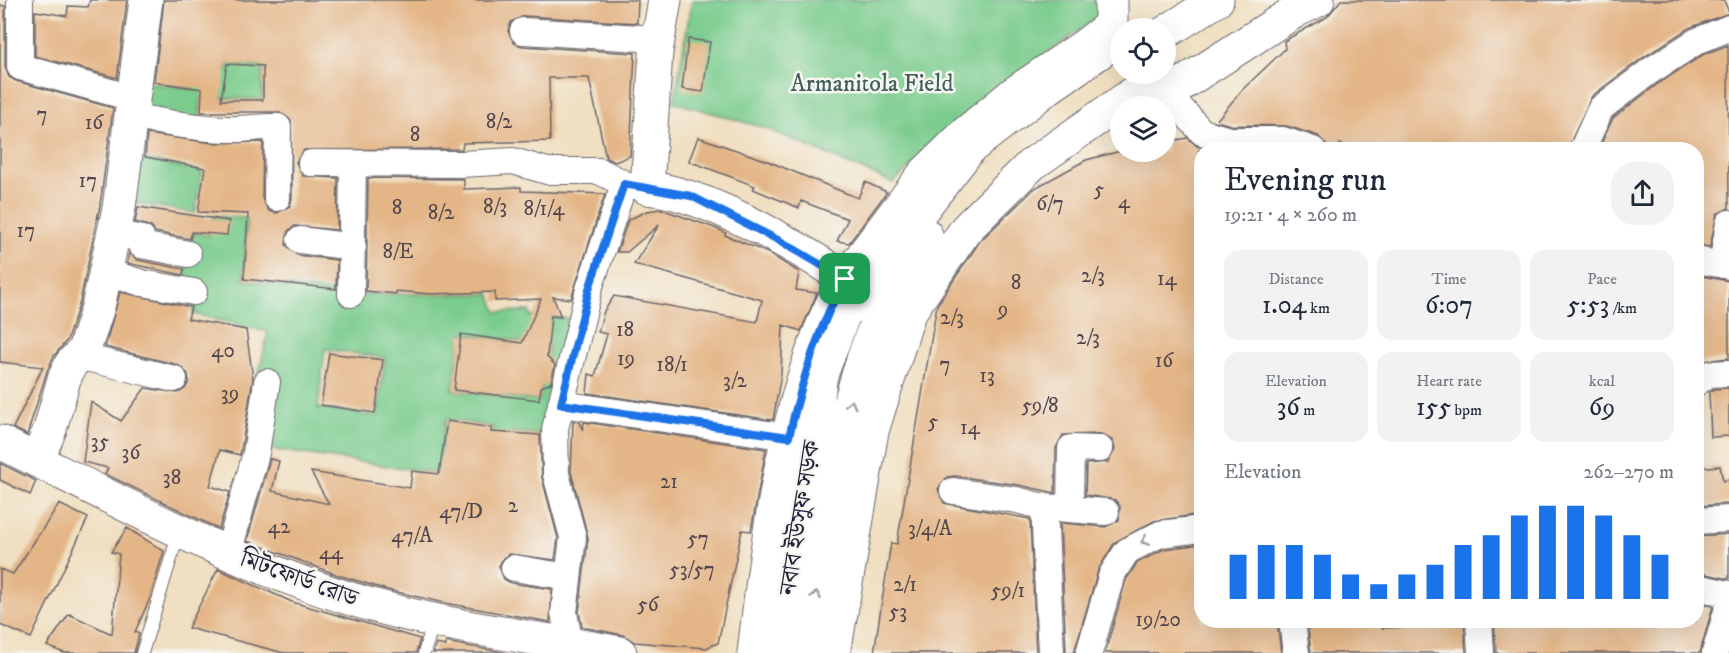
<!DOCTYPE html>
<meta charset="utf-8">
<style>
:root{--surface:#fff;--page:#f2f2f3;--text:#1f2937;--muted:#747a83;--accent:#1a73e8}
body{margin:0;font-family:"IM FELL DW Pica","Noto Serif Bengali",serif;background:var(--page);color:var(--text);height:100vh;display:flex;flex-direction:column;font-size:22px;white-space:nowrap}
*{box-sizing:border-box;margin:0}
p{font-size:20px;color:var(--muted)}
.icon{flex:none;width:33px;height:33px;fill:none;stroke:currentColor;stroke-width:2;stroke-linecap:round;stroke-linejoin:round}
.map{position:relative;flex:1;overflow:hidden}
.drawer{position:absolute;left:1194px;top:142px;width:510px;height:486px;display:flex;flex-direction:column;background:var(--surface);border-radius:24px;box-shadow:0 6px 24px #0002}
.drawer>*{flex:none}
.tools{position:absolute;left:1110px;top:18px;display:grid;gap:12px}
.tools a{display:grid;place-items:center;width:66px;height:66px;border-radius:50%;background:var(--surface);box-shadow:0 6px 24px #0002;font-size:30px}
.pin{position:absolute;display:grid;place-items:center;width:51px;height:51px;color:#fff;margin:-26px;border-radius:12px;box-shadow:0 3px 9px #0006}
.round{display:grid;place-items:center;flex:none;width:63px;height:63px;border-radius:24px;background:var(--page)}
.summary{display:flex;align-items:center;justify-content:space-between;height:102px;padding:0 30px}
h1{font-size:33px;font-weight:600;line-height:45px}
.figures{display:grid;grid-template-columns:repeat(3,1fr);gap:9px;height:102px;padding:6px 30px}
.figures div{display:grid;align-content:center;border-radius:15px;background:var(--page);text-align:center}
.figures b{font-size:26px;font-weight:600}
.figures small{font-size:16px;font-weight:400}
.figures p{font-size:16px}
.chart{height:168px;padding:12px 30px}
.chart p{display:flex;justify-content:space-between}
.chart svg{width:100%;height:108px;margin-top:6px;stroke:var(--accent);stroke-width:6}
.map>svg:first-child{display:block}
.green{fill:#7acc8d;stroke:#4e7764;stroke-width:1.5;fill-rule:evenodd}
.building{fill:#e4b687;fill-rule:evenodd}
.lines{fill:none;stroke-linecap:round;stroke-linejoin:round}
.lane-casing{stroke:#6a646a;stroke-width:14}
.street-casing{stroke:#6a646a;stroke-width:28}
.secondary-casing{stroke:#6a646a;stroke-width:35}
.highway-casing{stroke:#6a646a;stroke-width:35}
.lane{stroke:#fff;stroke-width:12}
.street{stroke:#fff;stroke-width:26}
.secondary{stroke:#fff;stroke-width:33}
.highway{stroke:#fff;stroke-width:33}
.oneway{stroke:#9c9ca7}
.route-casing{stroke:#fff;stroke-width:12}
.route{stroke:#1a73e8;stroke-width:8}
.labels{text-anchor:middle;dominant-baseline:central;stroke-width:5;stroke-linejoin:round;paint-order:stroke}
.number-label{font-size:21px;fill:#52474e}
.park-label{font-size:24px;fill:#415e58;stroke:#f6f6f2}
.street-label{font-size:24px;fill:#22223b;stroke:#f6f6f2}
</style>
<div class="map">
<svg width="1729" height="653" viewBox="0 0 1729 653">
<rect width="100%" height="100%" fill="#f6f6f2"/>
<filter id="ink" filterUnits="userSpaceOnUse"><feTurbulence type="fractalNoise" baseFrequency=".0167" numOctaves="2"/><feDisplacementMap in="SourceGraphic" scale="12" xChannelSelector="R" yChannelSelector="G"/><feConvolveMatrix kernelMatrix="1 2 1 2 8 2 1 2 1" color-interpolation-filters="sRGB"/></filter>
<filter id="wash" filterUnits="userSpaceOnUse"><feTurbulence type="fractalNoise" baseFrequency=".008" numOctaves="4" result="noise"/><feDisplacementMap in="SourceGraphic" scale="24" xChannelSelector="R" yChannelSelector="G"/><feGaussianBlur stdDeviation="1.35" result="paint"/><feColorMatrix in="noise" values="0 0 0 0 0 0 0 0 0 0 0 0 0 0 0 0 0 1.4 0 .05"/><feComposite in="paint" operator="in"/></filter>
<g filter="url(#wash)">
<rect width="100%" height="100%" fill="#f0dfc0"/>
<!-- green -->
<path class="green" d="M 692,0 L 1100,0 L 1105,12 L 971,108 L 893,183 L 768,129 L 674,102 Z
M 228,65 L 262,67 L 262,99 L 201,98 L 199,124 L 134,114 L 138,81 L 194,89 L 199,67 L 226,71 Z
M 133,157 L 202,171 L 195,213 L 127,202 Z
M 214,216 L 247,218 L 243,280 L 347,294 L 490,294 L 497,312 L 530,311 L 530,316 L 578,319 L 552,435 L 512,432 L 509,476 L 486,475 L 493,427 L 446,419 L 437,473 L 262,448 L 258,377 L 268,332 L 193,314 L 196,290 L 183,287 L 193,233 L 209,235 ZM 461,333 L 549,346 L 547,360 L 559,368 L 558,381 L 542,384 L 539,401 L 453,390 ZM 325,349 L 385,358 L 377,416 L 318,408 Z
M 1381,621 L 1440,621 L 1439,626 L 1408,627 L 1406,653 L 1386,653 Z"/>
<g id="blocks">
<!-- building -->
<path class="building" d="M 90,0 L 127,0 L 117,78 L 35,56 L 35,11 L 67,16 L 68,6 L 88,7 Z
M 164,0 L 638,0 L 637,23 L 524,16 L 511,22 L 508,31 L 514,43 L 522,46 L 635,53 L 630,156 L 615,162 L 606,158 L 589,78 L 549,78 L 550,141 L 463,143 L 462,149 L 304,150 L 296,162 L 303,176 L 338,178 L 337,230 L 295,226 L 288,231 L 286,245 L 297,255 L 337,260 L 336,289 L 244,279 L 248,214 L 198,212 L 205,168 L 145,157 L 147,134 L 213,143 L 263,142 L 262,198 L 269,211 L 277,213 L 290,206 L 292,198 L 291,120 L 278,112 L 201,112 L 202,89 L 154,82 ZM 227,64 L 263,66 L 263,100 L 221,100 Z
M 1341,0 L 1724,0 L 1729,13 L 1689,28 L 1641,59 L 1592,96 L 1567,150 L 1364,150 L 1340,144 L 1340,148 L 1327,146 L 1318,136 L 1287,126 L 1231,125 L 1216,121 L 1242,90 L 1285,49 L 1284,41 L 1327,17 Z
M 0,5 L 5,6 L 5,67 L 9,77 L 16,81 L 113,108 L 100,205 L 80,302 L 67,340 L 54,356 L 47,371 L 27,435 L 13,428 L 43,367 L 0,362 Z
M 688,39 L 710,42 L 703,92 L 682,89 Z
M 1728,45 L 1729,208 L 1717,214 L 1710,247 L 1696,245 L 1700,195 L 1696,194 L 1696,150 L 1598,150 L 1613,118 L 1659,83 L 1704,54 Z
M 698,137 L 765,160 L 858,198 L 865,182 L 887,192 L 849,243 L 837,241 L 848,219 L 801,201 L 799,208 L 753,189 L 755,186 L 689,161 Z
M 1188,138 L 1197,146 L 1210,150 L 1199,150 L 1201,257 L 1198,296 L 1202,327 L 1202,514 L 1154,521 L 1115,542 L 1098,570 L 1074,653 L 1066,653 L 1060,523 L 1105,527 L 1119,520 L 1120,506 L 1115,500 L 1085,495 L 1086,464 L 1108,462 L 1115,450 L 1113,441 L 1101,434 L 1063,435 L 1056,448 L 1055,493 L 1019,485 L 955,476 L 947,477 L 938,489 L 944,503 L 1030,519 L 1036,653 L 874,653 L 891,543 L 897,544 L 937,305 L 980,241 L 1035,188 L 1086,160 L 1117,152 L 1166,152 L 1166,142 Z
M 368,178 L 464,179 L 464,189 L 521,187 L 521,191 L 605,194 L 571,299 L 553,297 L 561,317 L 551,316 L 547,357 L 555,365 L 551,383 L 541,387 L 539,400 L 454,390 L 461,334 L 522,343 L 541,299 L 495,301 L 495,292 L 430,294 L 396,291 L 396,294 L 366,291 Z
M 138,207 L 229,221 L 227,235 L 192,232 L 190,239 L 155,232 L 151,227 L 135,222 Z
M 661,209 L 715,228 L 726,233 L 725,235 L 768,253 L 799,272 L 796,290 L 817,293 L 801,331 L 783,325 L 781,374 L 773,420 L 587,393 L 589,374 L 595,376 L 607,334 L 598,332 L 604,311 L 614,296 L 757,322 L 762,300 L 634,264 L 659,225 L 627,252 L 617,252 L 628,220 L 647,211 Z
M 129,253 L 138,260 L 184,269 L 183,275 L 127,263 Z
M 1696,275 L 1729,281 L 1729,358 L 1696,362 Z
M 120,292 L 191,307 L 188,319 L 246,330 L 253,379 L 241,450 L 240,455 L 220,450 L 210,486 L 230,492 L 219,529 L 105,474 L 108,468 L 83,462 L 91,402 L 121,421 L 145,388 L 178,393 L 185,389 L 189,382 L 188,374 L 178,365 L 105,347 Z
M 329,353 L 383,360 L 375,413 L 321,405 Z
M 1729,388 L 1729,436 L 1711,437 L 1709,392 L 1714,389 Z
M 447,421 L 492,428 L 491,432 L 540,435 L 542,478 L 558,538 L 555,560 L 509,554 L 503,558 L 499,566 L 504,579 L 511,583 L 552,589 L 550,622 L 445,603 L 388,590 L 338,575 L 247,541 L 270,459 L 279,461 L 272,491 L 329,504 L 311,472 L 410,488 L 412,471 L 439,474 Z
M 573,421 L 580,422 L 583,430 L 584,422 L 766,449 L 751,531 L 742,530 L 718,643 L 706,648 L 634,642 L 623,635 L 582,627 L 579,612 L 588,538 L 571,472 Z
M 0,463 L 36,481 L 30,495 L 0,480 Z
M 1720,466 L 1723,481 L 1729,479 L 1729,504 L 1696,506 L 1696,468 Z
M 59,504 L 88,518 L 31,638 L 0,625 L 0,569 L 13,574 Z
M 127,528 L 164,551 L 150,598 L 135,632 L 139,634 L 134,653 L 64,653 L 47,646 L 69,614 L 112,634 L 119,554 L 111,552 Z
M 1729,534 L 1729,579 L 1696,572 L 1696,536 Z
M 1202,544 L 1202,621 L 1277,621 L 1281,653 L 1105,653 L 1126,580 L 1137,563 L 1164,549 Z
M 218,569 L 292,602 L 420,639 L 416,653 L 284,653 L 188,628 Z
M 1696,602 L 1713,606 L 1700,653 L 1496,653 L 1494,621 L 1696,621 Z
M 1307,621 L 1381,621 L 1382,628 L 1439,626 L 1440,621 L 1464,621 L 1466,653 L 1311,653 Z
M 446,642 L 467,646 L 507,653 L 433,653 L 436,644 L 446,646 Z"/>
</g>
</g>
<g filter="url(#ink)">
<use href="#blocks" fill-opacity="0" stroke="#6a646a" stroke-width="1.5"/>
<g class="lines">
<!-- lane casing -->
<g class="lane-casing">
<path id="lane" d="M 142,653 L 179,532
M 424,653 L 434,621"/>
</g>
<!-- street casing -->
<g class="street-casing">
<path id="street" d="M 20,0 L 20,67 L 132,98
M 523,31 L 658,39
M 1156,81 L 1202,132 L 1229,140 L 1283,140 L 1313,150
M 130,116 C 162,122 194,128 227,129 C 245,130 261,126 278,127 L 277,198
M 1582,150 L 1601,108 L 1650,71 L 1697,41 L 1729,28
M 311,163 L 462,164 L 513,161 L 547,171 L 599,171 L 627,185 L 641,187
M 115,233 L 142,239 L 141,245 L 188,254
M 300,240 L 353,247
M 1696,260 L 1729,266
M 1722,265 L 1729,223
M 106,272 L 142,283 L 194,292
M 351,294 L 353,164
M 78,356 L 174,379
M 1696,383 L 1709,374 L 1729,373
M 561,404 L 789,437
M 953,491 L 1017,500 L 1044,507 L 1106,512
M 1044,507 L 1051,653
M 1070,508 L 1071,448 L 1100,449
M 1696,521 L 1729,519
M 228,554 L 256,453 L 267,382
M 514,568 L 568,577
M 1696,587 L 1729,594
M 1292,621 L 1296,653
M 1479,621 L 1481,653
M 575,644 L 568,634 L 564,613 L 573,537 L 556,474 L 555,429 L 589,289 L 624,184
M 1089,653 L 1112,574 L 1127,551 L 1160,534 L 1202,529
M 1715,653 L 1729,604"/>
</g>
<!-- secondary casing -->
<g class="secondary-casing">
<path id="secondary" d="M 665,0 L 656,52 L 647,188 C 705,193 797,246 845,279
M 0,442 C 125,504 247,572 383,608 C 460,629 541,638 620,653
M 37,461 L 50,429 L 64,379 L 71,364 L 84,350 L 98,307 L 119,208 L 146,0
M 754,653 C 767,537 787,381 845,279 L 924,174 L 967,132 L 1013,94 L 1084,46 L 1111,25 L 1111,0"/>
</g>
<!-- highway casing -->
<g class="highway-casing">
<path id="highway" d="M 1166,32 L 1217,0
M 1148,106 L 1297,10 L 1318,0
M 779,653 L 821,375 L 843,316 L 876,269 L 970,148 L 1045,90 L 1120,38
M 806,653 C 829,518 840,347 926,235
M 834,653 L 872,431 L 909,313 L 966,229 L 1031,165 L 1161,74"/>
</g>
<!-- lane -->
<use href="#lane" class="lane"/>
<!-- street -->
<use href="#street" class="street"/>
<!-- secondary -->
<use href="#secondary" class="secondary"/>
<!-- highway -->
<use href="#highway" class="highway"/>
</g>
<!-- one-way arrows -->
<defs><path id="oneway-chevron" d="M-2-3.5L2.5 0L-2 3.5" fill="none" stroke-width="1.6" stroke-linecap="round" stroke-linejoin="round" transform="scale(1.5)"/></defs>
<g class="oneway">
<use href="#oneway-chevron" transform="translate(851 404) rotate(-76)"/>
<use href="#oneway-chevron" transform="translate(1145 541) rotate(158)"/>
<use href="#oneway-chevron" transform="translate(816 595) rotate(-80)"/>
</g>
</g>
<g class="lines" filter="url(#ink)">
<!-- route casing -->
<g class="route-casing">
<path id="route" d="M 624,184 L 691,196 L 782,242 L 845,279 C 818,328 801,383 789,437 L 561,404 L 589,289 Z"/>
</g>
<!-- route -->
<use href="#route" class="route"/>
</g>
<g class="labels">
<!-- number labels -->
<g class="number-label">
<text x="42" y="115">7</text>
<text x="499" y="122">8/2</text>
<text x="94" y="123">16</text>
<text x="415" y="135">8</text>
<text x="88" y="181">17</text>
<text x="1099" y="190">5</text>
<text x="1124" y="202">4</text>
<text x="1050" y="204">6/7</text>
<text x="495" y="207">8/3</text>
<text x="397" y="208">8</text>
<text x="544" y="209">8/1/4</text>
<text x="441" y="213">8/2</text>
<text x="26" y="231">17</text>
<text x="398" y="252">8/E</text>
<text x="1093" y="276">2/3</text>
<text x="1167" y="279">14</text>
<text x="1016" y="283">8</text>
<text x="1003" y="310">9</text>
<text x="952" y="318">2/3</text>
<text x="625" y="330">18</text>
<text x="1088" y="338">2/3</text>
<text x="223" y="351">40</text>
<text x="626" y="359">19</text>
<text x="1164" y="361">16</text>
<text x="672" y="365">18/1</text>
<text x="945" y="365">7</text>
<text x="987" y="376">13</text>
<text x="735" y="381">3/2</text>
<text x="230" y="394">39</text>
<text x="1040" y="406">59/8</text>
<text x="933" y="422">5</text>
<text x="970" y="428">14</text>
<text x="100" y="442">35</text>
<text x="131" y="453">36</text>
<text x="172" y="478">38</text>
<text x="669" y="482">21</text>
<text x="513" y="506">2</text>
<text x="461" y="512">47/D</text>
<text x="279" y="527">42</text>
<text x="930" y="529">3/4/A</text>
<text x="412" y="536">47/A</text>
<text x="698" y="539">57</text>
<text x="331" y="553">44</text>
<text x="692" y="570">53/57</text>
<text x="905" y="585">2/1</text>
<text x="1008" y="591">59/1</text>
<text x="648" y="605">56</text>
<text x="898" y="612">53</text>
<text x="1158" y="620">19/20</text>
</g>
<!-- park labels -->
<g class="park-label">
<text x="872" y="84">Armanitola Field</text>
</g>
<!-- street labels -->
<g class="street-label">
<text transform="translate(800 518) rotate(-81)">নবাব ইউসুফ সড়ক</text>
<text transform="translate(299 579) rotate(20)">মিটফোর্ড রোড</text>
</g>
</g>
</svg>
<div class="tools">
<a><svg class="icon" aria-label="locate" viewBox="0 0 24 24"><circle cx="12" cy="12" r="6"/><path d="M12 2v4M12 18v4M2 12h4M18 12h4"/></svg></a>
<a><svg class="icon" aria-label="layers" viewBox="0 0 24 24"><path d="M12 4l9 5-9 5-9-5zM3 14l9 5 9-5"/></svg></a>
</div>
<div class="pin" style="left:845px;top:279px;background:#1e9e55"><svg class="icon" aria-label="arrive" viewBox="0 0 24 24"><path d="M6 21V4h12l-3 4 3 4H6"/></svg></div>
<section class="drawer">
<div class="summary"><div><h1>Evening run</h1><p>19:21 · 4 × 260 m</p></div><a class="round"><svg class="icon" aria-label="share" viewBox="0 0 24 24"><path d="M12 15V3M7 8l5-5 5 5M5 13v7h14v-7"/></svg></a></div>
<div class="figures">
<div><p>Distance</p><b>1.04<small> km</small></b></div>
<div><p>Time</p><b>6:07</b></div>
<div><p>Pace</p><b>5:53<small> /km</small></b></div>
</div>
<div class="figures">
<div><p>Elevation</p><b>36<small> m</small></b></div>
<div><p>Heart rate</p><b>155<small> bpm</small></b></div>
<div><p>kcal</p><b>69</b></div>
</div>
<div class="chart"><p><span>Elevation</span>262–270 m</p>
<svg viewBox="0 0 160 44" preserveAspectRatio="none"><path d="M5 44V26M15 44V22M25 44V22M35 44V26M45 44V34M55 44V38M65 44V34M75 44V30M85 44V22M95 44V18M105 44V10M115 44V6M125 44V6M135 44V10M145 44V18M155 44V26"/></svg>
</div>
</section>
</div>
